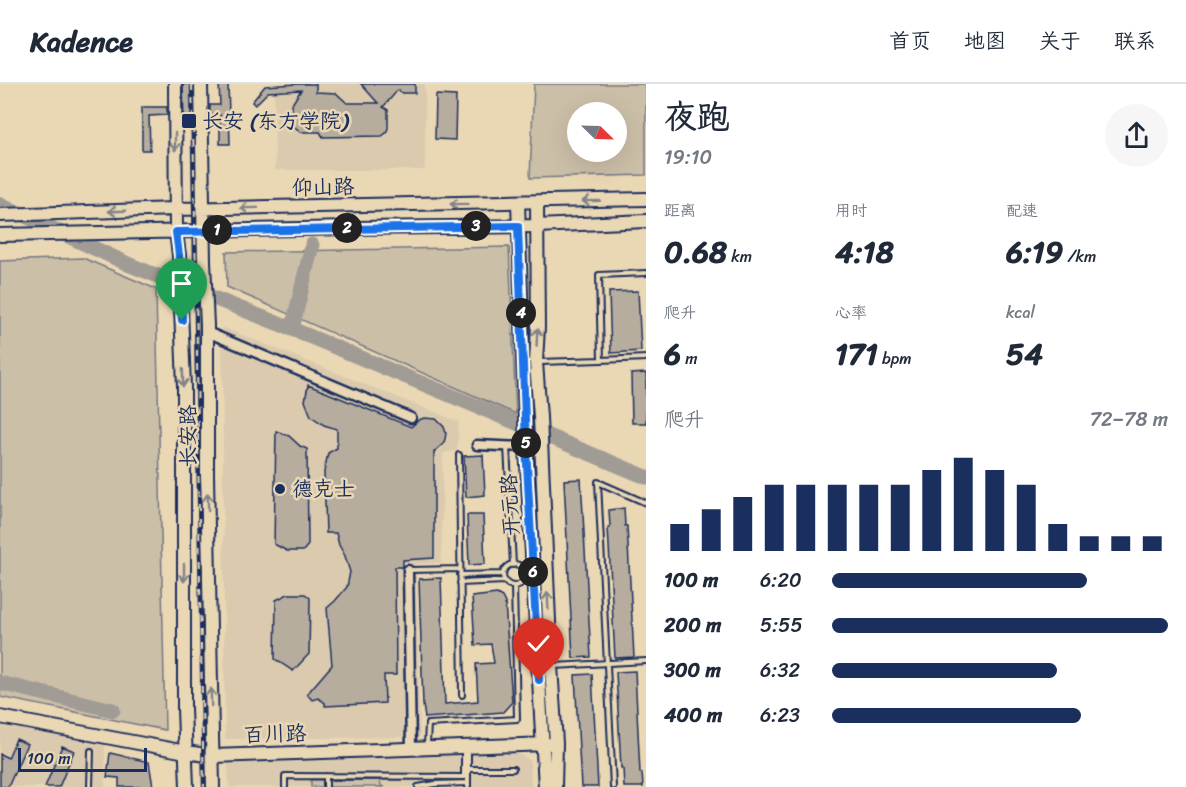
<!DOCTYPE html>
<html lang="zh">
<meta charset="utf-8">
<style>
:root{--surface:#fff;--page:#f6f6f7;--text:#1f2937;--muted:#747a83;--line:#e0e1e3;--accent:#1b2f5e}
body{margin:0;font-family:Sriracha,"LXGW WenKai TC",sans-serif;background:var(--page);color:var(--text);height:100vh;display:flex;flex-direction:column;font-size:22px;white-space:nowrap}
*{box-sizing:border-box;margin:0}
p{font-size:20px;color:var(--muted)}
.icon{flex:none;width:33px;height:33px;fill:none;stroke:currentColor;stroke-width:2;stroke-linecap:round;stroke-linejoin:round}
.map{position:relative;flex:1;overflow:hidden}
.drawer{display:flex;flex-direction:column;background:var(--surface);width:540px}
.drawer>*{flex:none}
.needle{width:39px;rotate:113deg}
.controls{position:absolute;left:567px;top:18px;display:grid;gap:12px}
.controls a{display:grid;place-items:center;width:60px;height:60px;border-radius:50%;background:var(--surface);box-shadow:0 6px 24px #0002;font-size:30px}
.scale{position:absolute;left:18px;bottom:15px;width:129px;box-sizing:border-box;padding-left:6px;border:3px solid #1b2f5e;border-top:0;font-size:16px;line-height:21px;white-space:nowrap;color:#1b2f5e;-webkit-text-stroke:4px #ead7b4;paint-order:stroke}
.pin{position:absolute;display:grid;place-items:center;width:51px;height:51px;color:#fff;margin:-62px -26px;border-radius:50% 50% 50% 0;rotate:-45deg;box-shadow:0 0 6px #0007}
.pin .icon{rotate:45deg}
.km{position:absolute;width:30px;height:30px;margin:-15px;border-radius:50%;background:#222;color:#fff;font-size:16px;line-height:30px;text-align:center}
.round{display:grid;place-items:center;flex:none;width:63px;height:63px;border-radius:32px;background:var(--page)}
.headline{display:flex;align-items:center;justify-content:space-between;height:102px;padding:0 18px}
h1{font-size:33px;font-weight:800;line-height:45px}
.figures{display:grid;grid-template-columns:repeat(3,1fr);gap:9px;height:102px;padding:6px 18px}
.figures div{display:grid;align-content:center}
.figures b{font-size:30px;font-weight:800}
.figures small{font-size:16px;font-weight:400}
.figures p{font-size:16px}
.chart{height:168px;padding:12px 18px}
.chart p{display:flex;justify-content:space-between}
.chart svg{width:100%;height:108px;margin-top:6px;stroke:var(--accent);stroke-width:6}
ul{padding:0 18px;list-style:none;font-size:20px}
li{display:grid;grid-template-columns:96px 72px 1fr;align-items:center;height:45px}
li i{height:15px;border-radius:8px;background:var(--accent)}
header{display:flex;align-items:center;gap:36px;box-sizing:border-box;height:84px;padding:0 30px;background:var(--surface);border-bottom:2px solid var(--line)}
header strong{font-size:28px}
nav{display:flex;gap:33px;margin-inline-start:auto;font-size:21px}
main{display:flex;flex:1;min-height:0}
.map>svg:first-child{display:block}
.built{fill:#dbcaae}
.green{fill:#ccbfa8;stroke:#747783;stroke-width:1.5;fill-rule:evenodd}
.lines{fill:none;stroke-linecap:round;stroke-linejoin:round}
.river{stroke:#a09c95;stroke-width:15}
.building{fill:#b7ad9f;stroke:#1b2f5e;stroke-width:1.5}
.lane-casing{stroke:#1b2f5e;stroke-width:8}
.street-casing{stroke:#1b2f5e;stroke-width:13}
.secondary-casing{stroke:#1b2f5e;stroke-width:16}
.primary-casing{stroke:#1b2f5e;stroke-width:16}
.lane{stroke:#ead7b4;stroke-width:4}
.street{stroke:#ead7b4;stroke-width:8}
.secondary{stroke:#ead7b4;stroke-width:12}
.primary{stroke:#ead7b4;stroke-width:12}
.rail-casing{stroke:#1b2f5e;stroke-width:4.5}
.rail{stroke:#ead7b4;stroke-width:2;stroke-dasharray:7;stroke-linecap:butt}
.oneway{stroke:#828389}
.route-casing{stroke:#fff;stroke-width:12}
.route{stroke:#1a73e8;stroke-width:8}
.poi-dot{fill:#1b2f5e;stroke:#ead7b4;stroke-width:2}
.labels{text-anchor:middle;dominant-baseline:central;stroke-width:5;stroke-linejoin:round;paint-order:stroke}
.poi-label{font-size:21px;fill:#1b2f5e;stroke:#ead7b4;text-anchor:start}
.street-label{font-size:21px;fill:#1b2f5e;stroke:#ead7b4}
</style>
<header>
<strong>Kadence</strong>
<nav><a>首页</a><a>地图</a><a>关于</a><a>联系</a></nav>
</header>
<main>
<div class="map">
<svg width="646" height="703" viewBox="0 0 646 703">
<rect width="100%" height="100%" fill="#ead7b4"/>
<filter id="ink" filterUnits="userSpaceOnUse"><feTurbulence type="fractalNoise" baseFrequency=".0167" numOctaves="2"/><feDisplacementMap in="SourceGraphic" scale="12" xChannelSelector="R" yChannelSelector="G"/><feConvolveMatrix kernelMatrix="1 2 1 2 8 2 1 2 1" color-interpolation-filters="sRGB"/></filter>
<g filter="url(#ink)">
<!-- built -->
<path class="built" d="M 274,0 L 425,0 L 425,86 L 275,86 Z
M 222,243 L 459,338 L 457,366 L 443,369 L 441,479 L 416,480 L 420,653 L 225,655 Z
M 0,642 L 105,660 L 105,703 L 0,703 Z
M 518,670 L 530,676 L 531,703 L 229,703 L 228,681 L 246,678 Z"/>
<!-- green -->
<path class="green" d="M 534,0 L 646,0 L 646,91 L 530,94 ZM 578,28 L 616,28 L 616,68 L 578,68 Z
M 509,163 L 516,330 L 227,203 L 226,168 Z
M 83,174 L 156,205 L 165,646 L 0,613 L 0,177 Z
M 311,696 L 380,696 L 381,702 L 384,703 L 311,703 Z"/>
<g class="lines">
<!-- river -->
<path class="river" d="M 0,120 L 130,181 L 292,245 L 646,393
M 292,245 L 312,161
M 0,599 L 113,626"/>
</g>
<!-- building -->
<path class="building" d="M 183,0 L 193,0 L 193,42 L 184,42 Z
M 219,0 L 228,0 L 230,60 L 220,60 L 220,31 L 210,31 L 210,21 L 220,21 Z
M 297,0 L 316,0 L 316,8 L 336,9 L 347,19 L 378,19 L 361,0 L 415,0 L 415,9 L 402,9 L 398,6 L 383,23 L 388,26 L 388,44 L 386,49 L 382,52 L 323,53 L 320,48 L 300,48 L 293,41 L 292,20 L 301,6 L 268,8 L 255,21 L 252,18 L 265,2 Z
M 436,11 L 456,12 L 455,56 L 435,55 Z
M 142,23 L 167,23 L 167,31 L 149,32 L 150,66 L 142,66 Z
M 638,207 L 641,267 L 611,269 L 609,208 Z
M 646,289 L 646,339 L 632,339 L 631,290 Z
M 308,301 L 411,343 L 419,336 L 424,334 L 436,335 L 444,343 L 446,349 L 445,355 L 443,360 L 434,368 L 434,474 L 403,476 L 403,483 L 395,483 L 396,591 L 384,591 L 385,619 L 325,622 L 325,619 L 318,614 L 312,616 L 307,610 L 332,581 L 327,524 L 335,517 L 347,503 L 350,488 L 345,472 L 339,461 L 336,449 L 326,449 L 324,388 L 328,369 L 337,364 L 337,345 L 324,341 L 311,332 L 305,317 Z
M 276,347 L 289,352 L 300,362 L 307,365 L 308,461 L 303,467 L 287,467 L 274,460 Z
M 483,371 L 485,411 L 466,413 L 464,372 Z
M 581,395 L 591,573 L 573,574 L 564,396 Z
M 624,424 L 625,442 L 627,442 L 634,573 L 615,574 L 608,443 L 610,443 L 609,426 Z
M 467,431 L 483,431 L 485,480 L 469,481 Z
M 441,494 L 445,620 L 478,617 L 476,580 L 494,579 L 491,560 L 475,561 L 472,513 L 497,510 L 502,513 L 505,519 L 512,618 L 503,628 L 425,634 L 423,621 L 419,495 Z
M 288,510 L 305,510 L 310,514 L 309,570 L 293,587 L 275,575 L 276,516 Z
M 635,587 L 640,689 L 642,689 L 643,703 L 624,703 L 623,684 L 621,684 L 616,588 Z
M 592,590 L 598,703 L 581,703 L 575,591 Z
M 16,655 L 27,660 L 8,703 L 0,703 L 0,670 L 8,674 Z
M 62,662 L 74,667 L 59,703 L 45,703 Z
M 110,669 L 149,678 L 153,703 L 119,703 L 119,694 L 107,693 Z"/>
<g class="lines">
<!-- lane casing -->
<g class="lane-casing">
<path id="lane" d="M 646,189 L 599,191 L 601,276 L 646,274
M 540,278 L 601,276
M 507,362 L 513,481
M 459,371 L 462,611
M503 491a11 11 0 1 1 22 0a11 11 0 1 1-22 0Z
M 409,486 L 460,485
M 460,491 L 503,490
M 460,499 L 505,497
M 554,582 L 646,577
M 427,661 L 428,640 L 517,635 L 514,502
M 468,665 L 468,703
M 468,685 L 513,685
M 326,692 L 326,703
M 90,703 L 91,667
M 285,703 L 285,692 L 464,693 L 464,664
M 418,703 L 435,700 L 468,699
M 613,703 L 598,398 L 646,419"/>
</g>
<!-- street casing -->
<g class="street-casing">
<path id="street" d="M 207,248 L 411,334
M 477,361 L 526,363
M 408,486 L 411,665"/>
</g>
<!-- secondary casing -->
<g class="secondary-casing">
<path id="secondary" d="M 518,118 L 526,363 L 545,703
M 537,118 L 538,243 L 536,278 L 540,333 L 551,582 L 556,659 L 555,703
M 0,633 L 186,668 L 213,672 L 548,660"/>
</g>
<!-- primary casing -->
<g class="primary-casing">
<path id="primary" d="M 175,0 L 176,148 L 179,171 L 184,303 L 184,625 L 187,703
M 201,0 L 204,178 L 207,241 L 207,391 L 213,703
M 0,131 L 175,125 L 646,115
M 0,151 L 353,144 L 537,142 L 646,137"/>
</g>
<!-- lane -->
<use href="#lane" class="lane"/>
<!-- street -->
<use href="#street" class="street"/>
<!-- secondary -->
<use href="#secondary" class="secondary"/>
<!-- primary -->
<use href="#primary" class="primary"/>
<!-- rail casing -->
<g class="rail-casing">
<path id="rail" d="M 192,0 C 198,234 198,469 204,703"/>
</g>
<!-- rail -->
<use href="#rail" class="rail"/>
</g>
<!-- one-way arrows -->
<defs><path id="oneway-shaft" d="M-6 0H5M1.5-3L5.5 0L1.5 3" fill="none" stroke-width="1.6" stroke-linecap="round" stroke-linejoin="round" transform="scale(1.5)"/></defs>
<g class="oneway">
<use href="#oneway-shaft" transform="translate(175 58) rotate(90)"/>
<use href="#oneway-shaft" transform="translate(591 117) rotate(179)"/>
<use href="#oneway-shaft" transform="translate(459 120) rotate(179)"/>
<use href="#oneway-shaft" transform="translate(249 124) rotate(179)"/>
<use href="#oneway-shaft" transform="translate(117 127) rotate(178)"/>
<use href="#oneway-shaft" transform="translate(537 253) rotate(-87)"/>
<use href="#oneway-shaft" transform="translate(183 294) rotate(89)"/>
<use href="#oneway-shaft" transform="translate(208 418) rotate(-91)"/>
<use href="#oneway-shaft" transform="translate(184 489) rotate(90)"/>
<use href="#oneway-shaft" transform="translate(548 517) rotate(-92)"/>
<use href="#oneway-shaft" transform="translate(211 613) rotate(-91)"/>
</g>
</g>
<g class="lines" filter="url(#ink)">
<!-- route casing -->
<g class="route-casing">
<path id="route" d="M 182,236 L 179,171 L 176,148 L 518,142 L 526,363 L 539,596"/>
</g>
<!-- route -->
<use href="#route" class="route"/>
</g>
<!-- markers -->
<g class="poi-dot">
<rect x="181" y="29" width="16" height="16" rx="3"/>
<circle cx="280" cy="405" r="6"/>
</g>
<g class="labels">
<!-- poi labels -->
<g class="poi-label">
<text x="202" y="37">长安 (东方学院)</text>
<text x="292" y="405">德克士</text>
</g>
<!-- street labels -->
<g class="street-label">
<text transform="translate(323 103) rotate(-1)">仰山路</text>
<text transform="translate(188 352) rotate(-90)">长安路</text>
<text transform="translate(510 421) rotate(-93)">开元路</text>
<text transform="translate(275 650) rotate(-2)">百川路</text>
</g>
</g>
</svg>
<div class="controls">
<a><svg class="needle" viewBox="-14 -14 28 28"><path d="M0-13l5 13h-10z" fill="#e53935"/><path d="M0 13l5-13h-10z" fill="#747a83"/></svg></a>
</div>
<div class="scale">100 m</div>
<div class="pin" style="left:182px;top:236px;background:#1e9e55"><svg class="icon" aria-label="arrive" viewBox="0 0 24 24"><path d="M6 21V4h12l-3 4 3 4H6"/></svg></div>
<div class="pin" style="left:539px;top:596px;background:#d93025"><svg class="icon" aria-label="check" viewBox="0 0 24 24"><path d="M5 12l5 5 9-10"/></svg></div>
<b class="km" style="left:217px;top:146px">1</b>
<b class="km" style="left:347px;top:144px">2</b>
<b class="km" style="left:476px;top:142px">3</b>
<b class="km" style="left:521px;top:229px">4</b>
<b class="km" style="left:526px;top:359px">5</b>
<b class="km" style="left:533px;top:488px">6</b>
</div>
<section class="drawer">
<div class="headline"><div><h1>夜跑</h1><p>19:10</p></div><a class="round"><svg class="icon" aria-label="share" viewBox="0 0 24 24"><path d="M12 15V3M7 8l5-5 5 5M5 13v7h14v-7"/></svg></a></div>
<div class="figures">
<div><p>距离</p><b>0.68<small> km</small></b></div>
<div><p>用时</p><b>4:18</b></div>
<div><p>配速</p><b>6:19<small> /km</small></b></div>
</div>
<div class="figures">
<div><p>爬升</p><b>6<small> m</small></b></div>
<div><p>心率</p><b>171<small> bpm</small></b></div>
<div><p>kcal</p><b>54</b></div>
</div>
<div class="chart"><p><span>爬升</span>72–78 m</p>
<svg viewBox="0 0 160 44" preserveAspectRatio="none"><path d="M5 44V33M15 44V27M25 44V22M35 44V17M45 44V17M55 44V17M65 44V17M75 44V17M85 44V11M95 44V6M105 44V11M115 44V17M125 44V33M135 44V38M145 44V38M155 44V38"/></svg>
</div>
<ul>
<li><b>100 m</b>6:20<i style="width:76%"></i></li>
<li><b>200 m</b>5:55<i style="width:100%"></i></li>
<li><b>300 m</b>6:32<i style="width:67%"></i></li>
<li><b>400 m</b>6:23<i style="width:74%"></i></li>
</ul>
</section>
</main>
